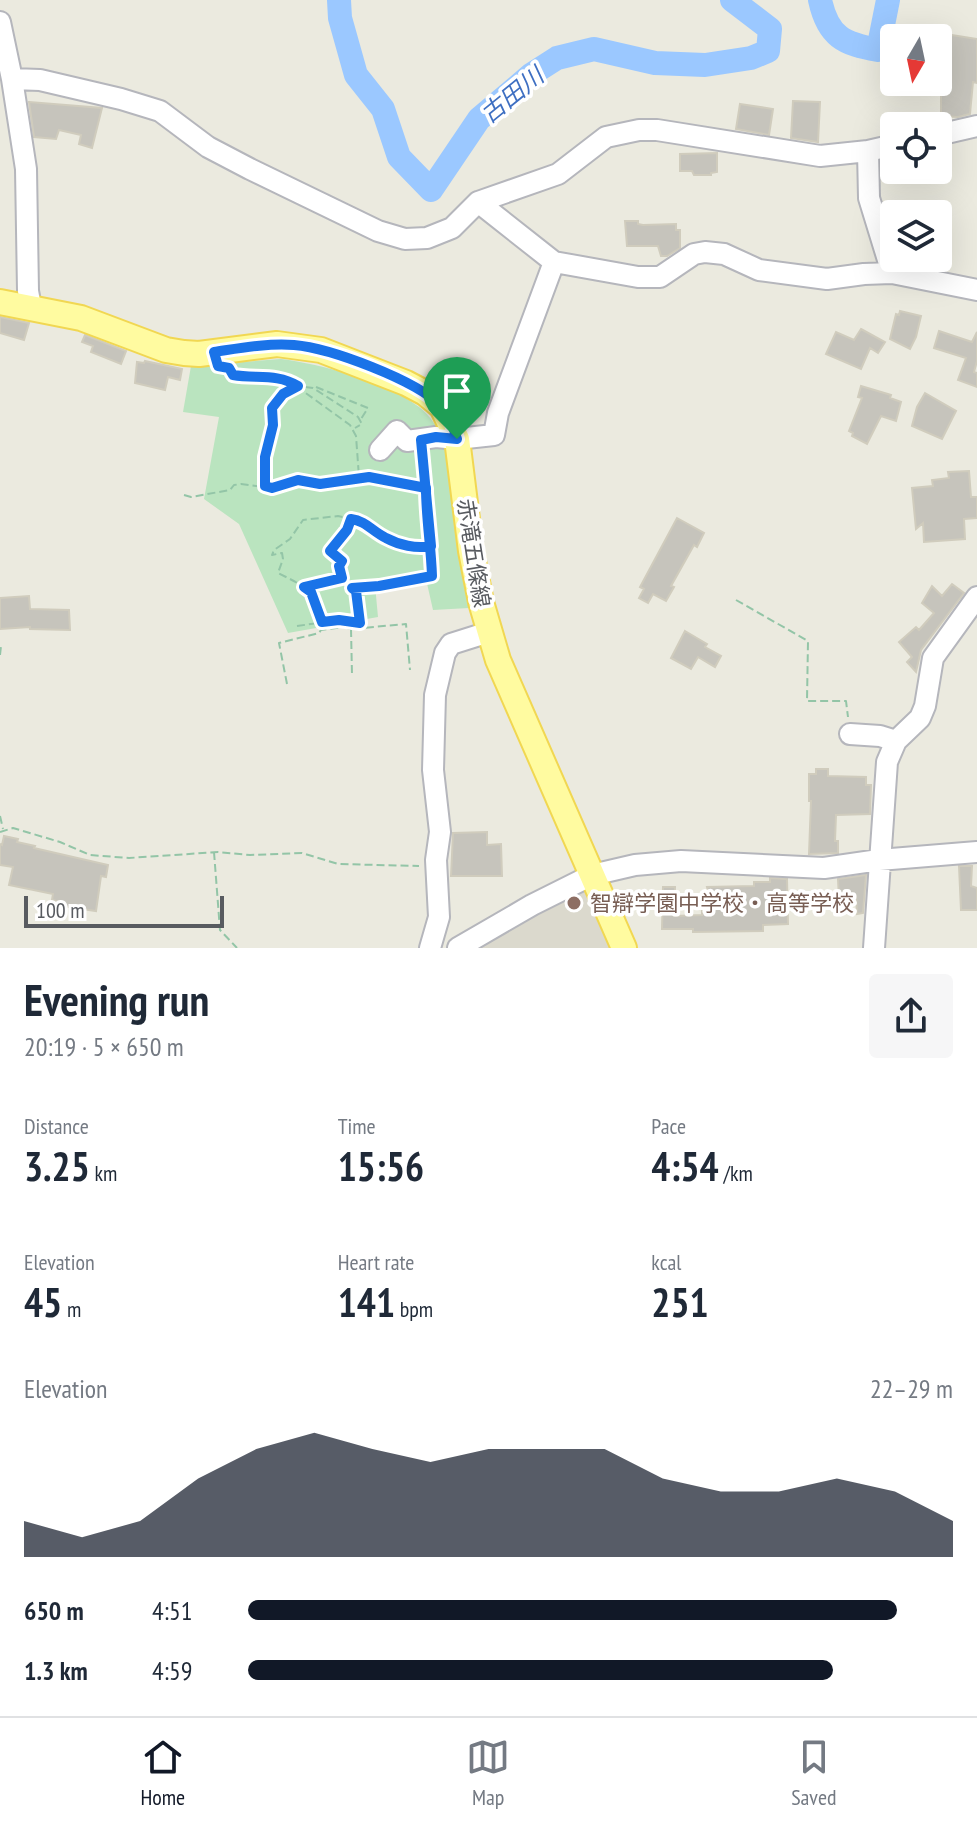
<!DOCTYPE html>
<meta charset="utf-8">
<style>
:root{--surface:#fff;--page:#f6f6f7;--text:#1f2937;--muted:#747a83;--line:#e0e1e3;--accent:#111827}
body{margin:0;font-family:"PT Sans Narrow","Noto Sans JP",sans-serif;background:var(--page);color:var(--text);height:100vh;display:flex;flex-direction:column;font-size:30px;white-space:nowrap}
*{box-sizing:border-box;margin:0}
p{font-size:26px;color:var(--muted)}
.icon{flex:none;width:44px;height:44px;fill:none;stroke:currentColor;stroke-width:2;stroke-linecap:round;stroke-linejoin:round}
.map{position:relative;height:948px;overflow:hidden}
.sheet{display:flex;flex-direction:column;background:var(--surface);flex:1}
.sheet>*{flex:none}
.needle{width:52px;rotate:189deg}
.controls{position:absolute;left:880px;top:24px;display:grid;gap:16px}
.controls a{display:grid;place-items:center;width:72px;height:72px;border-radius:8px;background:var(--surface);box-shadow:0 8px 32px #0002;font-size:40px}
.scale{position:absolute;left:24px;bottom:20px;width:200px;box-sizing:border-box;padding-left:8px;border:4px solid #585b60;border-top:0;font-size:22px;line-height:28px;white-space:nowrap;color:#585b60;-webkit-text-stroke:6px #fff;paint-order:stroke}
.pin{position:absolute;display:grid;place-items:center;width:68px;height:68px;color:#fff;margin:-82px -34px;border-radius:50% 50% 50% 0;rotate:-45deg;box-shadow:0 0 8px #0007}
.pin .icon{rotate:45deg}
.round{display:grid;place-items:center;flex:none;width:84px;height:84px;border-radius:8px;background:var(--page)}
.overview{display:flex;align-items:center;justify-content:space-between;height:136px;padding:0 24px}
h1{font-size:44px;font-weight:800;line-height:60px}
.figures{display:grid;grid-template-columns:repeat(3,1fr);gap:12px;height:136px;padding:8px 24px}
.figures div{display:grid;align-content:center}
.figures b{font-size:40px;font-weight:800}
.figures small{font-size:22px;font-weight:400}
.figures p{font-size:22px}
.chart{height:224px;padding:16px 24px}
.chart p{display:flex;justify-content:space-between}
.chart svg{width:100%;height:144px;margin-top:8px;fill:var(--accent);opacity:.7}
ul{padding:0 24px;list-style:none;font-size:26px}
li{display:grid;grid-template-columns:128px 96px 1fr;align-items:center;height:60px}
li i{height:20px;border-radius:10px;background:var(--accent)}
.tabs{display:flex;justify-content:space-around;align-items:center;height:112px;border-top:2px solid var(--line);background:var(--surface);font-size:22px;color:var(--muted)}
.tabs a{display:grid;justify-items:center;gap:4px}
.tabs .current{color:var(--accent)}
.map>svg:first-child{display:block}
.education{fill:#dbd9cd}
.green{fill:#bae4bf}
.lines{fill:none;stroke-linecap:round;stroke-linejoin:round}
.river{stroke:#9bc8ff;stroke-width:24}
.building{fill:#c6c4bc;stroke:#d0ccbd;stroke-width:2}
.minor-casing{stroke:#b5b6bc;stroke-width:24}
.major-casing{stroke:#f1d752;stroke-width:28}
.path{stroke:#93c5a7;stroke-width:2;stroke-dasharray:8 4;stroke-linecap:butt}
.minor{stroke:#fff;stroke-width:20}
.major{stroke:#fffba0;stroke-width:24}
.route-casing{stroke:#fff;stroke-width:16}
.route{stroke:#1a73e8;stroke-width:10}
.education-dot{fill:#8d6e63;stroke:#fff;stroke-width:3}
.labels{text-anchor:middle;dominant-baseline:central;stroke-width:7;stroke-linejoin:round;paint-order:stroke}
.street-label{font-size:22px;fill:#585b60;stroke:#fff}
.education-label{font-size:22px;fill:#785e54;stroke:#fff;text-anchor:start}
.water-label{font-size:24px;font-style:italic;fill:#3e6fc2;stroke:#fff}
</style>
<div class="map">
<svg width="977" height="948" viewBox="0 0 977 948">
<rect width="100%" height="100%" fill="#ebeadf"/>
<!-- education -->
<path class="education" d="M 586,887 L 613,948 L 476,948 L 524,919 Z"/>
<!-- green -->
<path class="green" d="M 281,359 C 321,364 387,382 419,407 C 431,416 438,429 445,442 L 469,608 L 433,610 L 426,579 L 375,585 L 378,617 L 288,633 L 239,524 L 204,499 L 219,417 L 183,412 L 191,366 Z"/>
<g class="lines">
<!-- river -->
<path class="river" d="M 339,0 L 340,18 L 356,75 L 383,109 L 399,157 L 431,190 L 479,119 L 532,74 L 557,58 L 594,49 L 655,63 L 705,65 L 751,58 L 768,51 L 770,29 L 732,0
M 820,0 C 828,37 844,44 878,50 L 888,0"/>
</g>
<!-- building -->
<path class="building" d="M 939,33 L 977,39 L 977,83 L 973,82 L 970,114 L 958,117 L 941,116 L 941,88 L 947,58 L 938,56 Z
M 793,101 L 820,102 L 818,142 L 791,138 Z
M 29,102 L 102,108 L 92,148 L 79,144 L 81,135 L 59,130 L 56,139 L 34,137 Z
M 740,104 L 773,109 L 769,135 L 736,129 Z
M 717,153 L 717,172 L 711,173 L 711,175 L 694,175 L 692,171 L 680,171 L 680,154 Z
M 625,221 L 638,221 L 638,224 L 643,225 L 676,224 L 676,230 L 680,230 L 680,248 L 667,256 L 661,256 L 658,246 L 627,246 Z
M 900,311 L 921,316 L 916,337 L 910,349 L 890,339 L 896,314 L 899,315 Z
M 0,317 L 29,323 L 24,340 L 0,333 Z
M 861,329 L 885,342 L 878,353 L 870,348 L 861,369 L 826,354 L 836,332 L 854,340 Z
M 939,331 L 972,342 L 977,332 L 977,361 L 974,372 L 977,373 L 977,387 L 958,380 L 966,358 L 934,348 Z
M 85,335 L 126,351 L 121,364 L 91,352 L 93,346 L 82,342 Z
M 145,361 L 182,369 L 180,380 L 168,377 L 165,390 L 135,383 L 137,362 L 144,363 Z
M 861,386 L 891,395 L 890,398 L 901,402 L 896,421 L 881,416 L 867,444 L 852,436 L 853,433 L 849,431 L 862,398 L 858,397 Z
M 925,393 L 956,411 L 942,439 L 912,426 L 917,407 Z
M 969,471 L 971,497 L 977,497 L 977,518 L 964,519 L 965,539 L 924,542 L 923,523 L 916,529 L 912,488 L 933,486 L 932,480 L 949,478 L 948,472 Z
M 677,518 L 704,533 L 697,547 L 694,545 L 671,586 L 674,587 L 666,601 L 653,594 L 648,603 L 639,598 L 644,589 L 640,587 Z
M 952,584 L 964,593 L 921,650 L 916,672 L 907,662 L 912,657 L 899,642 L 916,627 L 919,630 L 934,613 L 922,603 L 932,586 L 942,596 Z
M 29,596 L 30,609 L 69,610 L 70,630 L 30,629 L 30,627 L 0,629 L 0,598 Z
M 685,631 L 707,644 L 705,647 L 721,656 L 715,667 L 698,657 L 691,669 L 671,658 Z
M 816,769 L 828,769 L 828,776 L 866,777 L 866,785 L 871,785 L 870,814 L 836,815 L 835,841 L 838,841 L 838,853 L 809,854 L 811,801 L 809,801 L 809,774 L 816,774 Z
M 487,832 L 487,845 L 501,844 L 502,876 L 451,876 L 453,833 Z
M 4,836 L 18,839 L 17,842 L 35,846 L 34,848 L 108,865 L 106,877 L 101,876 L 96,911 L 61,906 L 61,902 L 52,900 L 53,894 L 9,885 L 13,867 L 0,865 L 0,844 L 2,845 Z
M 959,866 L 972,866 L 971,886 L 977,888 L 977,910 L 961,910 Z
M 866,875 L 863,913 L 857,914 L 856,896 L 839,898 L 838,879 Z
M 770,878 L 787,879 L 788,924 L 763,925 L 763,931 L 693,932 L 693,929 L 662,929 L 663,887 L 675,887 L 674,916 L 702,915 L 702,891 L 708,891 L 707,887 L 754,886 L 754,882 L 770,882 Z"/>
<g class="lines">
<!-- minor casing -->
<g class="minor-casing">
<path id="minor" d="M 0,22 L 12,79 L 26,169 L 28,291 L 31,307
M 12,79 L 40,80 L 121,99 L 160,111 L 208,147 L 250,169 L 378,231 L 405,239 L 427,238 L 452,228 L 478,202 L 558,174 L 606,137 L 639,130 L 657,130 L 820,156 L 868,151 L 894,145
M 938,135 L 977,126
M 868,151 L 869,198 L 892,273
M 478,202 L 554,262 L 638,277 L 660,277 L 694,254 L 705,252 L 724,254 L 759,270 L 827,279 L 864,274 L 892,273 L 977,290
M 380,450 L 397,431 L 407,441 L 436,437 L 457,439 L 494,435 L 498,413 L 554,262
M 850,734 L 880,736 L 896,741
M 430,948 L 439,917 L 436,860 L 440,832 L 433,770 L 435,695 L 445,653 L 451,644 L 489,632
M 458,948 L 532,905 L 592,875 L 635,865 L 681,861 L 824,868 L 879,860 L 977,852
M 874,948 L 887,762 L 896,741 L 920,718 L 925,706 L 933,658 L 977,597"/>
</g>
<!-- major casing -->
<g class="major-casing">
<path id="major" d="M 0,302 L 81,318 L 166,350 L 184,353 L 199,354 L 277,344 L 321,350 L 406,383 L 425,393 L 442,407 L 457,439 L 471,551 L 481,602 L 498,660 L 624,948"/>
</g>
<!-- path -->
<path class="path" d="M 230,370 L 233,375 L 250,379 L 278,377 L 289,381 L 350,425 L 356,436 L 359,477
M 316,387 L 368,408 L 361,419
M 265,485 L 265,457 L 273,425 L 272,408 L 283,394 L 298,386 L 313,388 L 358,417 L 362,424 L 355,428
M 184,495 L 191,497 L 230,490 L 234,485 L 241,484 L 272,488 L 298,480 L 320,484 L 369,477 L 426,488
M 351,519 L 347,530 L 330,551 L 342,561 L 339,566 L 342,578 L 349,580 L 352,589 L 356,591 L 360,623
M 304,587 L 341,578
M 352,588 L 379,586 L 432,576 L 422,455
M 736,600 L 808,641 L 807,701 L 846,701 L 848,717
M 322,622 C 310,588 310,589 278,573 L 283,559 L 282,553 L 272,555 L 274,550 L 290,539 L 303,520 L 338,516 L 358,520 L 387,539 L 415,547 L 431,546
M 297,626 L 339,620 L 359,623
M 351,629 L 352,675
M 0,655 L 1,646
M 287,684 L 279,643 L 319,633 L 321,630 L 343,627 L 351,629 L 406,624 L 410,670
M 0,816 L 3,829
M 0,832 L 13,828 L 60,842 L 90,855 L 129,858 L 218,852 L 250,855 L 302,853 L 338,864 L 419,866
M 214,852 L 220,930 L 237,948"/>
<!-- minor -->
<use href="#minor" class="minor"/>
<!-- major -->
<use href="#major" class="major"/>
</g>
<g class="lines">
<!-- route casing -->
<g class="route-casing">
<path id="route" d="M 457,439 C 453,427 450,415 441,406 C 416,380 330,348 294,345 C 267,343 241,348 214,352 L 218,366 L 229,368 L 233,375 C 256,379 277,373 298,386 L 283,394 L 272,408 L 273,425 L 265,457 L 265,486 L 272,488 L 298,480 L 320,484 L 369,477 L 426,488 C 426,517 431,546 432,576 L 379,586 L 352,588 L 356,591 L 360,623 L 339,620 L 322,622 L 311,592 L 304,587 L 342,578 L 339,566 L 342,561 L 330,551 L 347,530 L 351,519 C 366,521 373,532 386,538 C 399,545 416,549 431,546 L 421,440 L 436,437 L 457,439"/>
</g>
<!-- route -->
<use href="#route" class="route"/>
</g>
<!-- markers -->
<circle class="education-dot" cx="574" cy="903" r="8"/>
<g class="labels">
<!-- street labels -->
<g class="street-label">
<text transform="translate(474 553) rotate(81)">赤滝五條線</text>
</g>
<!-- education labels -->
<g class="education-label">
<text x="590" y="903">智辯学園中学校・高等学校</text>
</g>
<!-- water labels -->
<g class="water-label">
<text transform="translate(512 95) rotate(-39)">古田川</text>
</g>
</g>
</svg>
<div class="controls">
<a><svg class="needle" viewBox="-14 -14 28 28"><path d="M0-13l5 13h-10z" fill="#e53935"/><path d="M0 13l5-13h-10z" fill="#747a83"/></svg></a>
<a><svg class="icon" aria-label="locate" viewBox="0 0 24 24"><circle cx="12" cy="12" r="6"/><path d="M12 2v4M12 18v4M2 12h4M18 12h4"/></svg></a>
<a><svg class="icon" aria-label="layers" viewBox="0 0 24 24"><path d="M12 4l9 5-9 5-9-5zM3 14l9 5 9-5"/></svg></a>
</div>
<div class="scale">100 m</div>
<div class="pin" style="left:457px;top:439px;background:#1e9e55"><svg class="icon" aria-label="arrive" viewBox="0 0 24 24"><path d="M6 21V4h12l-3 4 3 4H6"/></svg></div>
</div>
<section class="sheet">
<div class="overview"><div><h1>Evening run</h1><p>20:19 · 5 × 650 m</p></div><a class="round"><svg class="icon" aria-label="share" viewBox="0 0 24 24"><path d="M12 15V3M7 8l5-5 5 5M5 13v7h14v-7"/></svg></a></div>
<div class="figures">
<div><p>Distance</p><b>3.25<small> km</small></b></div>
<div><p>Time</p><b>15:56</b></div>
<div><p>Pace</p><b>4:54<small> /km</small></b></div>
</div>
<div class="figures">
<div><p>Elevation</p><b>45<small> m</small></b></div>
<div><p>Heart rate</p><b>141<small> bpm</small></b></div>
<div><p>kcal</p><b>251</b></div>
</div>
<div class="chart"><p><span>Elevation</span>22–29 m</p>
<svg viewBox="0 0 160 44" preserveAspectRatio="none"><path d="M0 44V33L10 38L20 33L30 20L40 11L50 6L60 11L70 15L80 11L90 11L100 11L110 20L120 24L130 24L140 20L150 24L160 33V44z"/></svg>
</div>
<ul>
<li><b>650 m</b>4:51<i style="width:92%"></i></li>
<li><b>1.3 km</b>4:59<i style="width:83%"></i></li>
</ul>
</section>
<nav class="tabs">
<a class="current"><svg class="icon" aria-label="home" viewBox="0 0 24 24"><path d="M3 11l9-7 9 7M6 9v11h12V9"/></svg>Home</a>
<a><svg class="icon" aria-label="map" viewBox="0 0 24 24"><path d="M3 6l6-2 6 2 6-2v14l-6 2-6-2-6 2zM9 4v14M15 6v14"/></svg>Map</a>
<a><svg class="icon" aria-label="saved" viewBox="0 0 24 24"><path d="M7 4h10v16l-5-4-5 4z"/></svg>Saved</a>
</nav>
